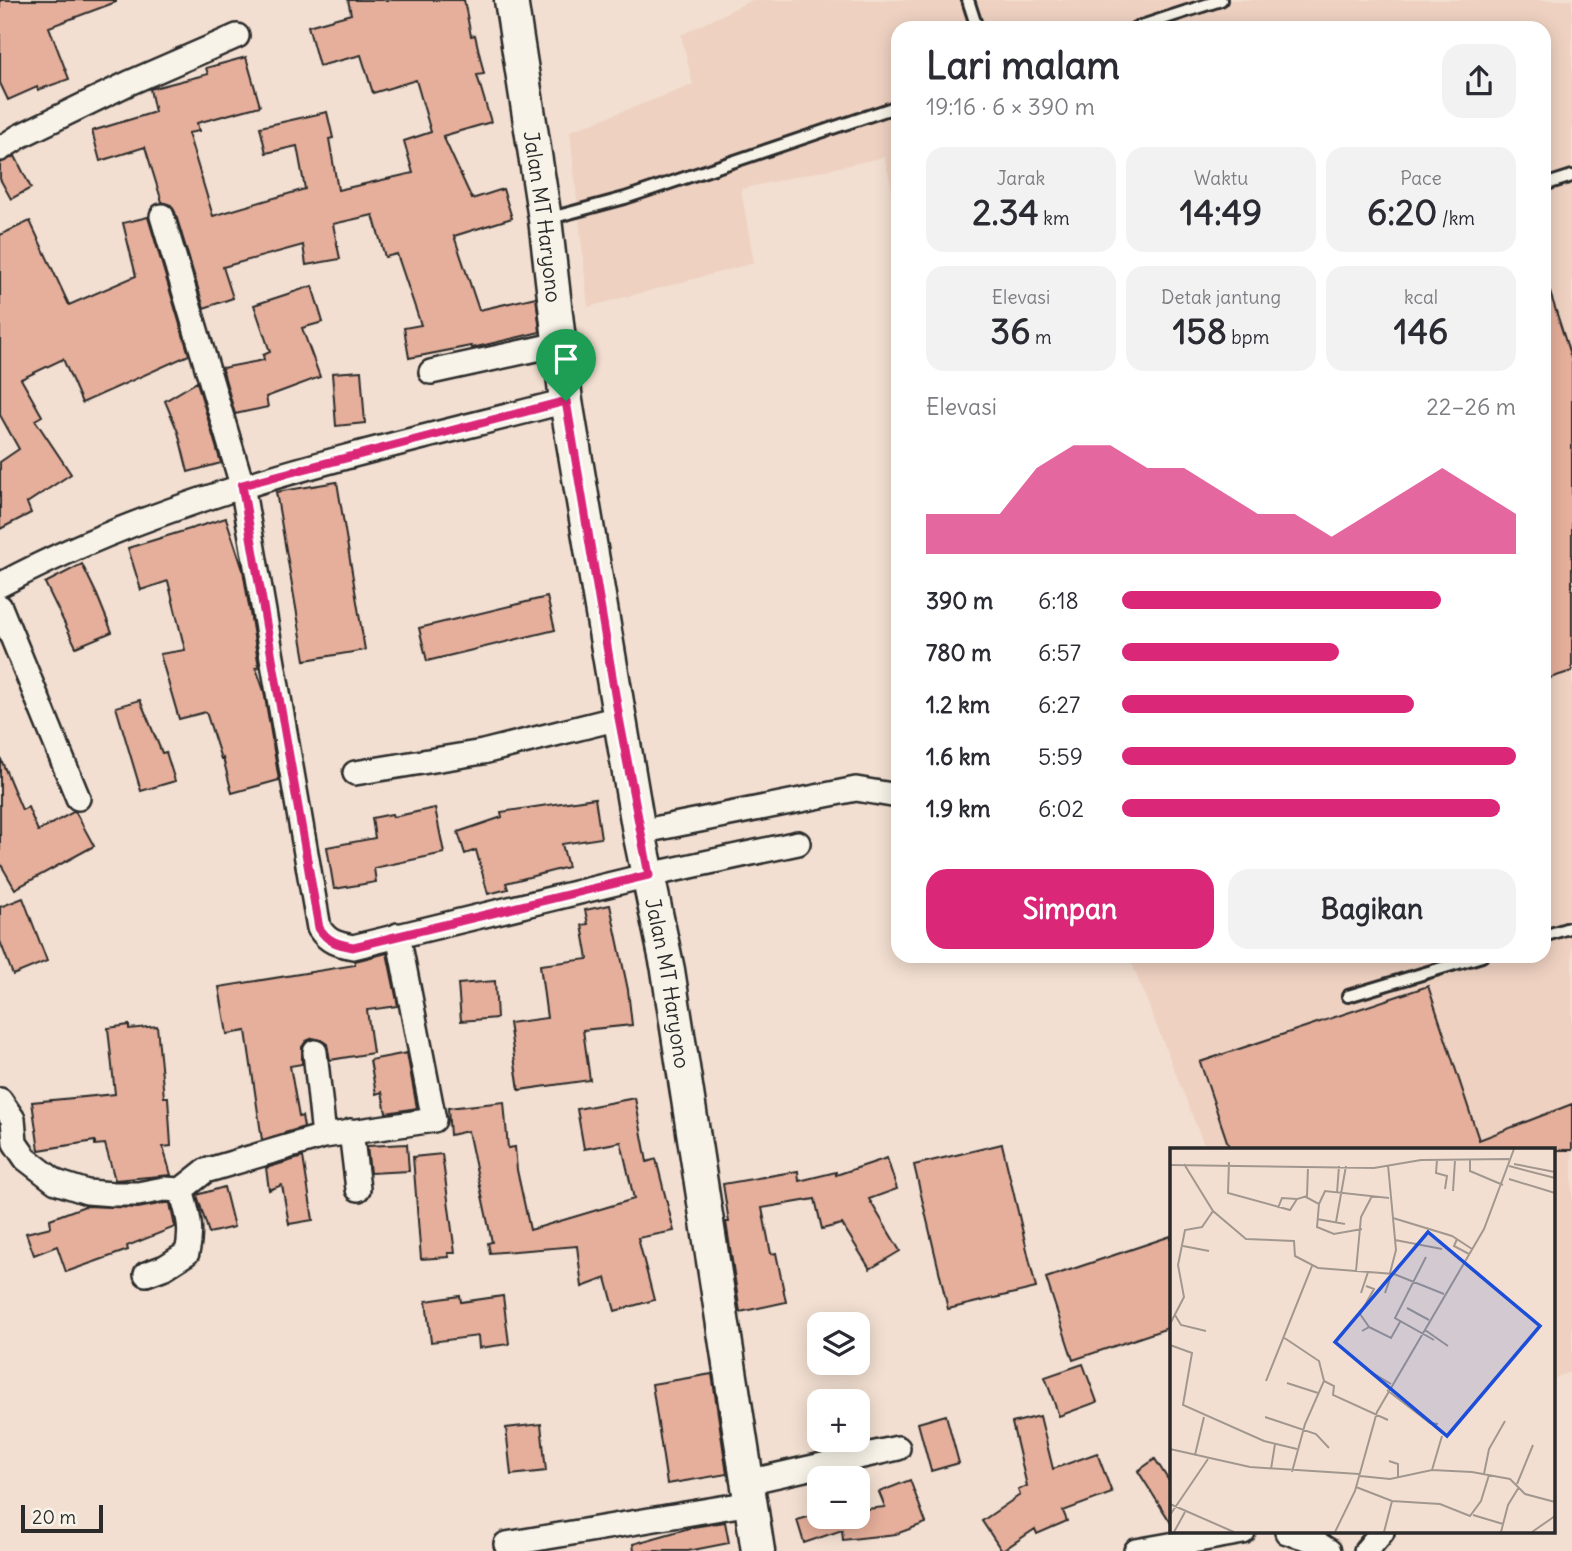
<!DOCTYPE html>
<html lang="id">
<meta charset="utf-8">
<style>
:root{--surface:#fff;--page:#f2f2f3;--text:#2b2b33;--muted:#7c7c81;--accent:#db2777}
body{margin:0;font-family:Delius,sans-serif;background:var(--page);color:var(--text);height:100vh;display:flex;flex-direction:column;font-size:26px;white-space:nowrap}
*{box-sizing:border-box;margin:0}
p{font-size:23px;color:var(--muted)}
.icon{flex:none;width:38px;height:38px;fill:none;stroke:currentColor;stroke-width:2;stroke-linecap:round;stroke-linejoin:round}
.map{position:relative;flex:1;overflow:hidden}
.panel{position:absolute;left:891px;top:21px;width:660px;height:942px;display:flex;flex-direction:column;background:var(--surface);border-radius:21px;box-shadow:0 4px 18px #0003}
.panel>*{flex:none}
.fabs{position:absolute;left:807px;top:1312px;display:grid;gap:14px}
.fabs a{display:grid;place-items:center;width:63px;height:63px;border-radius:14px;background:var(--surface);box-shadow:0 4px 18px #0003;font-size:35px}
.scale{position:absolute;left:21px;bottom:18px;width:82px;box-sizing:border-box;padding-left:7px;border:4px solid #2b2b2b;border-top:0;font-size:19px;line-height:24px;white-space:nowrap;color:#2b2b2b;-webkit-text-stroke:5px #f7f3e8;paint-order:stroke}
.pin{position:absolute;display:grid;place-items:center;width:60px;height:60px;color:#fff;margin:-72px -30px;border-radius:50% 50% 50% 0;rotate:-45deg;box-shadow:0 0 7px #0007}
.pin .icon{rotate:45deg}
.round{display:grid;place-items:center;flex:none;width:74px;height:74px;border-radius:21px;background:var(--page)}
.headline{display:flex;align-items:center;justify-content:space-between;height:119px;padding:0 35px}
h1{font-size:38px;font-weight:800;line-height:52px}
.stats{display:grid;grid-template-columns:repeat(3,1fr);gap:10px;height:119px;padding:7px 35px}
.stats div{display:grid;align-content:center;border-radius:18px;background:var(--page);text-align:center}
.stats b{font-size:35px;font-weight:800}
.stats small{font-size:19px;font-weight:400}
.stats p{font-size:19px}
.chart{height:196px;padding:14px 35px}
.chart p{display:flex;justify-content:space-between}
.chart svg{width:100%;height:126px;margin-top:7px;fill:var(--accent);opacity:.7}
.cta{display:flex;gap:14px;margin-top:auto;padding:14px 35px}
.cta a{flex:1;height:80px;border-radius:21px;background:var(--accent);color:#fff;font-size:28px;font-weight:800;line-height:80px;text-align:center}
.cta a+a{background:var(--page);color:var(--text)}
ul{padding:0 35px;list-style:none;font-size:23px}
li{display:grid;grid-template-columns:112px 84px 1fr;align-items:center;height:52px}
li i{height:18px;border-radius:9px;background:var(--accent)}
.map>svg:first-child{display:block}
.built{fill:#eed1c1}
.building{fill:#e5af9b;stroke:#2b2b2b;stroke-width:2}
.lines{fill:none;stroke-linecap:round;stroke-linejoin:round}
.lane-casing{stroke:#2b2b2b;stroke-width:16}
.street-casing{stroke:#2b2b2b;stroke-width:28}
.secondary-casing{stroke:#2b2b2b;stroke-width:37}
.lane{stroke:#f7f3e8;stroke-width:10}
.street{stroke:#f7f3e8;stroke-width:23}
.secondary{stroke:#f7f3e8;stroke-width:32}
.route-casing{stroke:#fff;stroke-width:14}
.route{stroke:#db2777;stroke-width:9}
.labels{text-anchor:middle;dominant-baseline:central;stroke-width:5;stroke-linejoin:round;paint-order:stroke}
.street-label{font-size:21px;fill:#2b2b2b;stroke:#f7f3e8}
.inset-road{fill:none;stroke:#a2978f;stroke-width:2}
.view{fill:#1d4ed8;fill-opacity:0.15;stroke:#1d4ed8;stroke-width:3.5}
.inset-edge{fill:none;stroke:#2b2b2b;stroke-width:3.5}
</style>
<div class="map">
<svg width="1572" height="1551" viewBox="0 0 1572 1551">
<rect width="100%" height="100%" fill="#f2dfd1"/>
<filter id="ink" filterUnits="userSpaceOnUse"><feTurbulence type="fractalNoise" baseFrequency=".0143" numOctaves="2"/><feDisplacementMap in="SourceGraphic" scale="14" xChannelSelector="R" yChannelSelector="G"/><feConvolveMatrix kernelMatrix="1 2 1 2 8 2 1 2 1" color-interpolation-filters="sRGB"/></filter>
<g filter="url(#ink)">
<!-- built -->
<path class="built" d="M 752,0 L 1572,0 L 1572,1371 L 1553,1379 L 1553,1150 L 1206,1150 L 1129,956 L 1544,956 L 1544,28 L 898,28 L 898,210 L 884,157 L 741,189 L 754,263 L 588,307 L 570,131 L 693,85 L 681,35 Z"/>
<!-- building -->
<path class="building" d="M 0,0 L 116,0 L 116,2 L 49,27 L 69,79 L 38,90 L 37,87 L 8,100 L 0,83 Z
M 348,0 L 464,0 L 471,36 L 475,35 L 484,74 L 477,75 L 491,122 L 443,136 L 472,199 L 503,189 L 512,218 L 454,236 L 479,310 L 536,297 L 540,332 L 472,348 L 471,346 L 409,358 L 404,328 L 421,325 L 397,254 L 385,257 L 373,215 L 333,224 L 340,259 L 306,265 L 303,245 L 223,267 L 233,298 L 204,308 L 175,212 L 171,205 L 162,202 L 145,147 L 100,161 L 92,131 L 155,112 L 150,89 L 208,74 L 206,68 L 246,57 L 260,106 L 197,123 L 199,131 L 188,133 L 213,216 L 305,189 L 297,146 L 266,153 L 260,127 L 327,112 L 333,138 L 329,139 L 338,190 L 413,173 L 404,141 L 431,132 L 416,80 L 373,93 L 361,55 L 319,66 L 308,26 L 351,14 Z
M 15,156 L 31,188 L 11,199 L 0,179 L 0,163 Z
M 148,217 L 189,355 L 82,403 L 63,359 L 21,379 L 42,416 L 35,420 L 71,474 L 27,503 L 31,513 L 0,529 L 0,462 L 19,449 L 0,415 L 0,235 L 30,221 L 69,305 L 136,276 L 123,223 Z
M 312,286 L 323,322 L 302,328 L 320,377 L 266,397 L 268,407 L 235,414 L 222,368 L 264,360 L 263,355 L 270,352 L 254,305 Z
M 1548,286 L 1572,361 L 1572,671 L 1544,680 L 1544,287 Z
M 361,371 L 365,423 L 336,426 L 332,373 Z
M 197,382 L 221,463 L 188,472 L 178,432 L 165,401 Z
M 337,482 L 365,650 L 305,660 L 276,492 Z
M 226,518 L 243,570 L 259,667 L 256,668 L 264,691 L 279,780 L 232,793 L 223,758 L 221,759 L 206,712 L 179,719 L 160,654 L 185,650 L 168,581 L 141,590 L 128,548 Z
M 82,564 L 97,595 L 112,632 L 76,647 L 45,583 Z
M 547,597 L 555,630 L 427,661 L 419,628 Z
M 140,700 L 162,753 L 166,752 L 175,781 L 141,791 L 116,707 Z
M 0,757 L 22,810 L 28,807 L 38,831 L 75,811 L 94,846 L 15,889 L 0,863 Z
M 595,798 L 601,838 L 562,844 L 568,867 L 506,883 L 508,889 L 488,894 L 476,850 L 465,854 L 458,832 L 502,817 L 501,812 Z
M 435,808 L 444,853 L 374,868 L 376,882 L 334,889 L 327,847 L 375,838 L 372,818 L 392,814 L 393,817 Z
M 23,898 L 47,961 L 13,975 L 0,941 L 0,907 Z
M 610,905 L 628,990 L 632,1025 L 583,1030 L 590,1080 L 519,1090 L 509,1023 L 547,1018 L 540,965 L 588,959 L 582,925 L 588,924 L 585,910 Z
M 387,953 L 398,1006 L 367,1010 L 373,1053 L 330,1060 L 327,1044 L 321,1040 L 313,1038 L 306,1041 L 302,1047 L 302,1064 L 290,1066 L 299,1117 L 302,1116 L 304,1127 L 262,1140 L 246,1031 L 227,1034 L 219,987 L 355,965 L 355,961 Z
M 495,981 L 497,1018 L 461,1021 L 458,984 Z
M 1428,986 L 1479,1140 L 1572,1104 L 1572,1150 L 1230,1150 L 1200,1062 Z
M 129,1025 L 129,1029 L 157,1026 L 164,1097 L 168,1097 L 171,1146 L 163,1147 L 171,1175 L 115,1180 L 105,1144 L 95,1145 L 95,1141 L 39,1150 L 32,1102 L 115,1094 L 108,1028 Z
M 407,1053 L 417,1108 L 386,1113 L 382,1092 L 376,1094 L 370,1060 Z
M 635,1098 L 647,1162 L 656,1159 L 674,1231 L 638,1238 L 654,1300 L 615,1311 L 606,1278 L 582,1287 L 577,1246 L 490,1253 L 488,1243 L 492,1242 L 468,1131 L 450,1135 L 448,1108 L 504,1102 L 508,1148 L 515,1147 L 517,1170 L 530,1230 L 634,1199 L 621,1142 L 584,1149 L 577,1109 Z
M 407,1144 L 409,1171 L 370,1173 L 367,1146 Z
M 1002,1144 L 1036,1288 L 948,1309 L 914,1165 Z
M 442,1154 L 455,1253 L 448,1253 L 449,1257 L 421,1259 L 413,1157 Z
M 303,1157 L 313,1220 L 289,1224 L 282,1185 L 269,1190 L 266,1168 Z
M 887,1158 L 897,1189 L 869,1199 L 900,1251 L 870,1269 L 842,1224 L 822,1229 L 815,1199 L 762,1208 L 771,1254 L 776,1253 L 786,1302 L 740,1312 L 726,1222 L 729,1222 L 723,1184 L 798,1171 L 799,1181 L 836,1172 L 836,1175 Z
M 224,1187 L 234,1227 L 209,1233 L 197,1195 Z
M 165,1203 L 170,1203 L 175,1227 L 127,1246 L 128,1250 L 66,1272 L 57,1246 L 34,1255 L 26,1233 L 51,1227 L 50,1219 L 85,1206 L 138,1208 Z
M 1171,1236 L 1171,1327 L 1073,1360 L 1046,1278 Z
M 460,1296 L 461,1302 L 503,1296 L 509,1344 L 479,1348 L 478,1336 L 431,1342 L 426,1301 Z
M 1083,1364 L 1097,1402 L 1059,1416 L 1045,1377 Z
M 712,1374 L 727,1474 L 667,1484 L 652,1384 Z
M 946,1415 L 959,1463 L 931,1471 L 918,1423 Z
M 1040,1416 L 1053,1469 L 1097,1453 L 1112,1493 L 1063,1511 L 1067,1521 L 1037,1534 L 1035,1529 L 1002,1551 L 982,1521 L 1020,1495 L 1018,1490 L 1027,1486 L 1012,1423 Z
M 541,1424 L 546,1471 L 511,1475 L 506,1428 Z
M 1155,1459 L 1171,1484 L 1171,1523 L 1138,1471 Z
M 910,1480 L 926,1523 L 896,1534 L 843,1540 L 842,1530 L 804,1543 L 797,1520 L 819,1514 L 819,1517 L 858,1517 L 858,1510 L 885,1507 L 879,1492 Z
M 725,1522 L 729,1543 L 688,1551 L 634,1551 L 633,1544 L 693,1527 Z"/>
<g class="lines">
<!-- lane casing -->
<g class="lane-casing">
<path id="lane" d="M 968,0 L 977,28
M 1135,28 L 1221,0
M 1544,185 L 1572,176
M 547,219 L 625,198 L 898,106
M 1544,936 L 1572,927
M 1348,996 L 1482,956"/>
</g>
<!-- street casing -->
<g class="street-casing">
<path id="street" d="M 0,149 L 20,136 L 129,83 L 237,36
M 162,216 L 242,485 L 319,928 C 328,942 337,944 353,947 L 649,875 L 798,843
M 431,372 L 559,344
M 0,585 C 176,490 375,451 566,401
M 0,607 L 78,798
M 355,773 L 483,752 L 619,718
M 639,832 L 856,789 L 898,796
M 315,1052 L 324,1136
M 0,1100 L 13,1119 L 15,1143 L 26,1159 L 56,1182 L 87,1192 L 113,1194 L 138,1194 L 164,1189 L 181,1190 C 188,1215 193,1228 187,1253 L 165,1267 L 146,1274
M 351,1131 L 358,1189
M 181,1190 L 205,1171 L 324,1136 L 434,1120 L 398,935
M 747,1482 L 898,1448
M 1287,1532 L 1310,1539 L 1329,1551
M 506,1544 L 751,1503
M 1136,1551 L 1243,1532
M 1366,1551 L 1382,1532"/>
</g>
<!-- secondary casing -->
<g class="secondary-casing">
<g id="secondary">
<path id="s1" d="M 511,0 L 545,219 L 566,401 L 639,832 L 668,970 L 758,1551"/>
</g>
</g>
<!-- lane -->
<use href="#lane" class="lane"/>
<!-- street -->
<use href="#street" class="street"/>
<!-- secondary -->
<use href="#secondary" class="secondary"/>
</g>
</g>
<g class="lines" filter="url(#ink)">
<!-- route casing -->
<g class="route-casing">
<path id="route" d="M 566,401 L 619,718 L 649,875 L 353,947 C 337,944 328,942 319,928 L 242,485 Z"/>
</g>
<!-- route -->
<use href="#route" class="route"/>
</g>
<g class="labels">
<!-- street labels -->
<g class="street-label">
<text stroke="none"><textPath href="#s1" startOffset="219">Jalan MT Haryono</textPath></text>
<text stroke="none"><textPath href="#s1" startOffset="996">Jalan MT Haryono</textPath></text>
</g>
</g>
<!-- overview -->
<g transform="translate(1170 1148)">
<rect width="385" height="385" fill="#f2dfd1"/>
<path class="inset-road" d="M 300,11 L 300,23 L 333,37M 267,12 L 266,25 L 277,28 L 275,41M 59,14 L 58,45 L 120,62 L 127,51 L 137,48 L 138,19M 14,16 L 43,63 L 76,91 L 124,93 L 125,108 L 148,120 L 224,126 L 274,146M 344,16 L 385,24M 0,17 L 204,20 L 251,12 L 339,11M 218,17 L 226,102 L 220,125M 339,18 L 385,30M 339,31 L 385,45M 283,43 L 285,12M 167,45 L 169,18M 136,49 L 149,56 L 147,79 L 164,86 L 192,81M 149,56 L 155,43 L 219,50M 108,60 L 112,50 L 127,51M 223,70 L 282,88 L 302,101M 147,71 L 175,76M 166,74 L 176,18M 287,91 L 284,98 L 299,106M 225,92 L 272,101M 13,98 L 39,103M 256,109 L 225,170 L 264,192M 186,123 L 191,69 L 202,48M 191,145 L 198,124M 215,145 L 222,125M 237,160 L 259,172M 5,167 L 11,177 L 36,183M 0,176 L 14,149 L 8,117 L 15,82 L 32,79 L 43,63M 199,179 L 221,190 L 230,174M 255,182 L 278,198M 192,183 L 199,179 L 190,166 L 204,141 L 196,138M 113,189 L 149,213 L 154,233 L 135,276 L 122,324M 0,197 L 22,205 L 13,257 L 94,293 L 127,301M 201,224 L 221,236M 96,233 L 142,118M 154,233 L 164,238 L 163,247 L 218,272M 117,235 L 148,245M 217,242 L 260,275 L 268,276M 95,269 L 146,286 L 159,300M 0,301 L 80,319 L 189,326M 25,307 L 34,269M 219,313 L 228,316 L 228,329M 101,321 L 105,296M 262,322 L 272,288M 314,326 L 319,301 L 335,273M 190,328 L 220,331 L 262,322 L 302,324 L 340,331 L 355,346 L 385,354M 347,336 L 363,297M 186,339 L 222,353 L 270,356 L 300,368 L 311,353 L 319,327M 0,356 L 64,384M 0,367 L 38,311M 303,367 L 333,376M 4,384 L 15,364M 165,384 L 185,343 L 207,264 L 314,81 L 344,1M 214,384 L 222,353M 331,384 L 338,357 L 349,339M 362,384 L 385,368"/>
<path class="view" d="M 258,84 L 370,178 L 277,288 L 165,194 Z"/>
<rect width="385" height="385" class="inset-edge"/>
</g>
</svg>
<div class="fabs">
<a><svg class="icon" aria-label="layers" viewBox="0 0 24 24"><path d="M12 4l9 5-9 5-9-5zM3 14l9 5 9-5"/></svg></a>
<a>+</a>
<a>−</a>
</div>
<div class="scale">20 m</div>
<div class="pin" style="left:566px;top:401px;background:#1e9e55"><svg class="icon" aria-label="arrive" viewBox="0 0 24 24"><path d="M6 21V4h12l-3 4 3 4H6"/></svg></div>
<section class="panel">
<div class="headline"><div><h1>Lari malam</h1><p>19:16 · 6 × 390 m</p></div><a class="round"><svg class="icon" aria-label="share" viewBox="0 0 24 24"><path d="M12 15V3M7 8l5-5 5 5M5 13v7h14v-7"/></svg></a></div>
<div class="stats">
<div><p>Jarak</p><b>2.34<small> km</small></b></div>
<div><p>Waktu</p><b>14:49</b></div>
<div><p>Pace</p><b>6:20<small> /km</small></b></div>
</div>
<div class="stats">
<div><p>Elevasi</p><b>36<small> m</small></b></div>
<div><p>Detak jantung</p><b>158<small> bpm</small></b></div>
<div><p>kcal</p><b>146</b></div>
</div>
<div class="chart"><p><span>Elevasi</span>22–26 m</p>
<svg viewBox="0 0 160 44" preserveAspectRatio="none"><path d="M0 44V30L10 30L20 30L30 14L40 6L50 6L60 14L70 14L80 22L90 30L100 30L110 38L120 30L130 22L140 14L150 22L160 30V44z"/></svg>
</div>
<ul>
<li><b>390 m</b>6:18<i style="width:81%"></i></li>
<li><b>780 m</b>6:57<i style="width:55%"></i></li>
<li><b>1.2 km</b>6:27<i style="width:74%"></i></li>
<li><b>1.6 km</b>5:59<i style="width:100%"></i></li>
<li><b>1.9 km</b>6:02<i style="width:96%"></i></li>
</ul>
<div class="cta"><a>Simpan</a><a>Bagikan</a></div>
</section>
</div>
